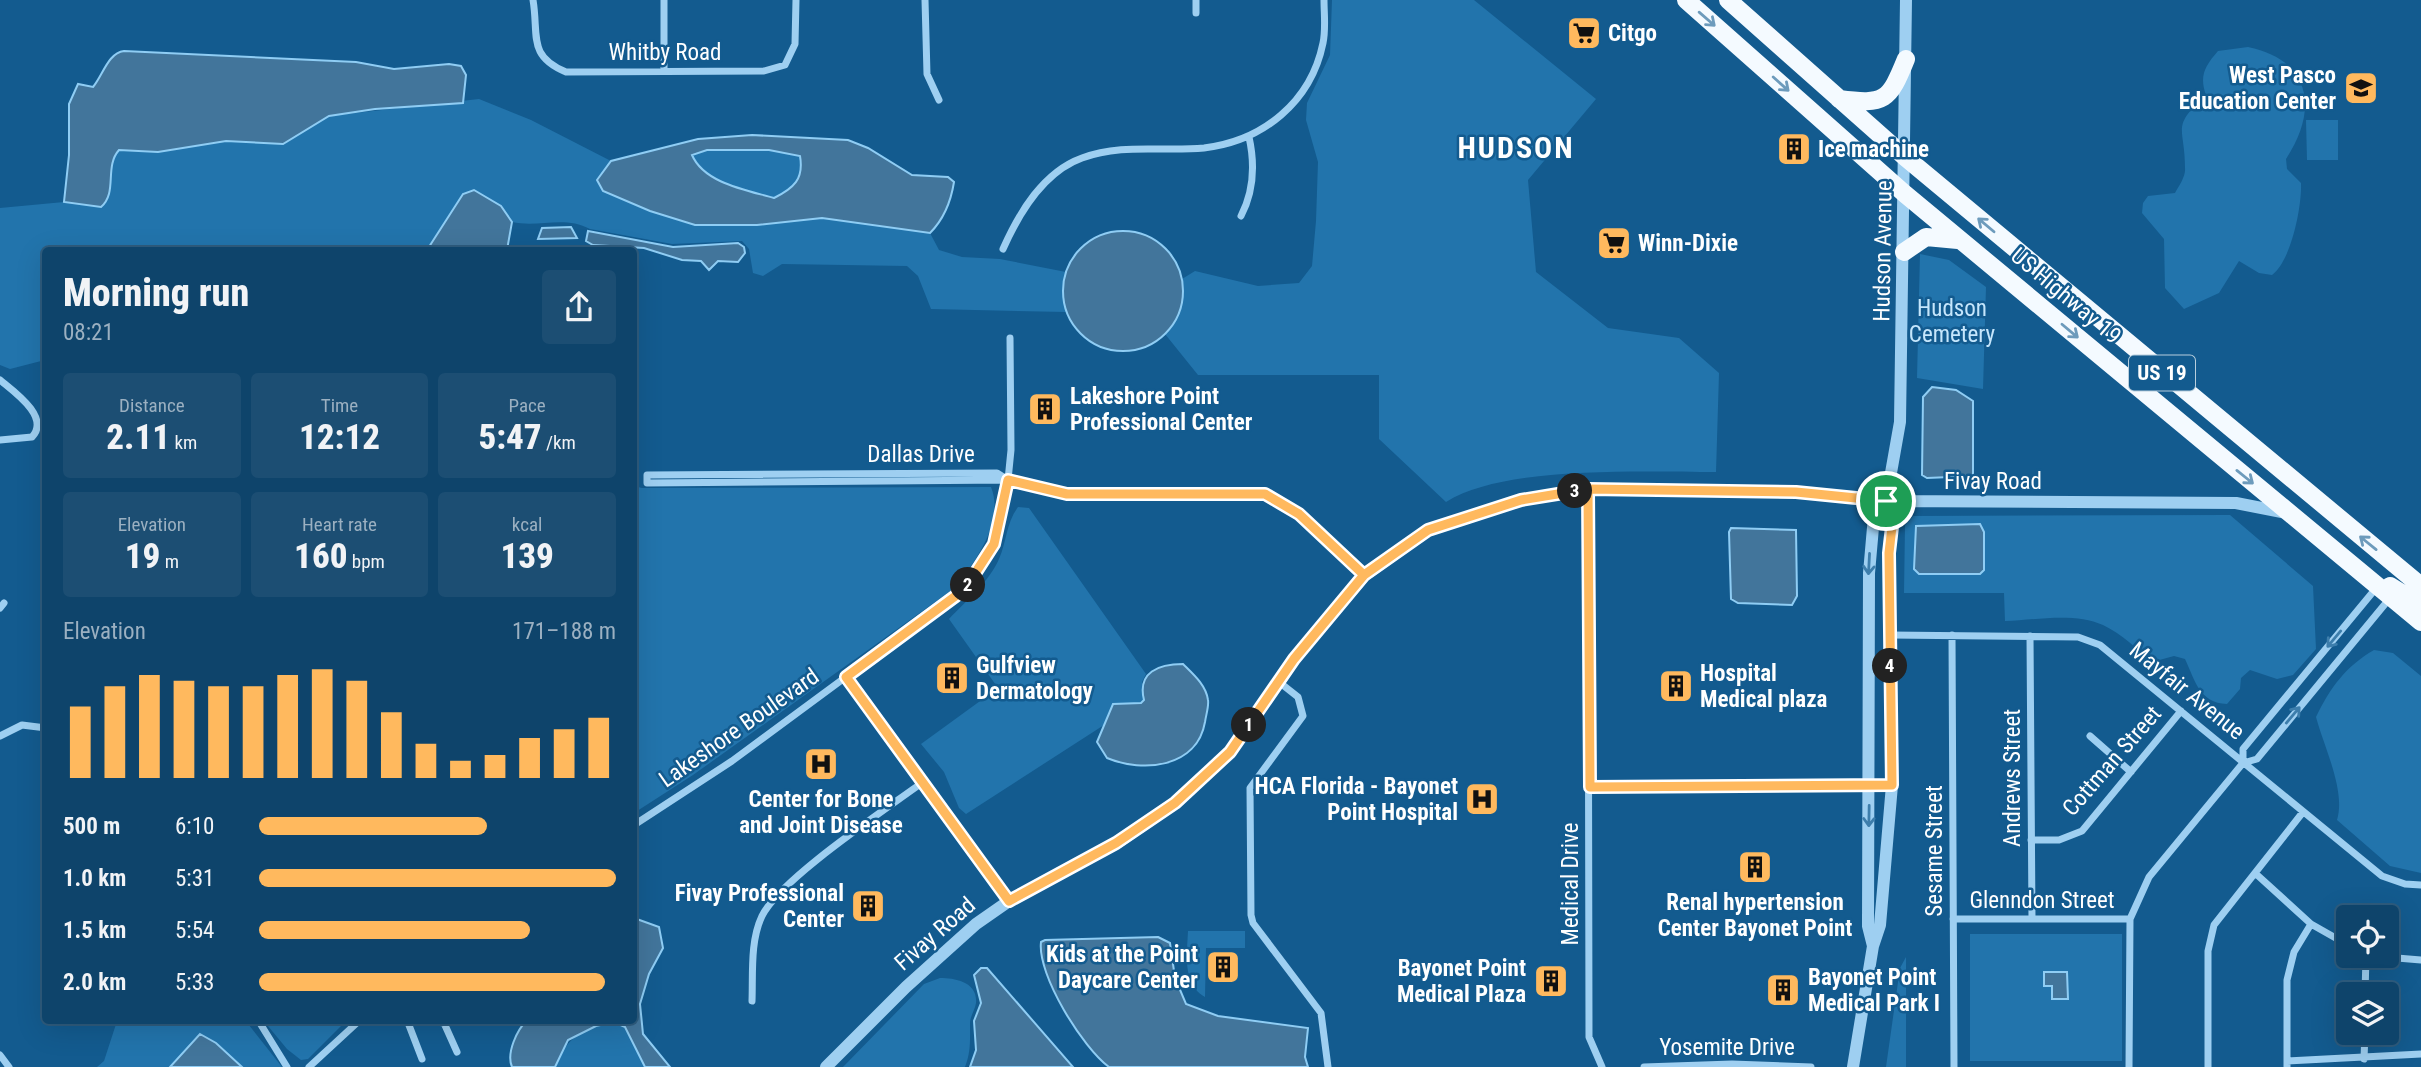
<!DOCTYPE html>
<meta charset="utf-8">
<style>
:root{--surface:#0e446b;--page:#1c4e73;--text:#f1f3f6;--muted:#9bb0c1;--line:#2e5c7e;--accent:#ffb95e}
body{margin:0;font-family:"Roboto Condensed",sans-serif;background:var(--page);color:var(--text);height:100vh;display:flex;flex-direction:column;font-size:26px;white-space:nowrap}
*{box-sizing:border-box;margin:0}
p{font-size:23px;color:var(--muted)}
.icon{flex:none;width:38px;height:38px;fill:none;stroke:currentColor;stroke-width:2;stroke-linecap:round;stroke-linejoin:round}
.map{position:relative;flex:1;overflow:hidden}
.side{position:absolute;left:42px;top:247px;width:595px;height:777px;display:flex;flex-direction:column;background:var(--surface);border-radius:7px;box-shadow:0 7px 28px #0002,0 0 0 2px var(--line)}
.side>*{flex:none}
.fabs{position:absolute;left:2336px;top:905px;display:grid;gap:14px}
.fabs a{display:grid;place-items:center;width:63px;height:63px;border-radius:7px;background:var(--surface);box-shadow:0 7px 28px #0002,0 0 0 2px var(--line);font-size:35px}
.pin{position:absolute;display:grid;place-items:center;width:60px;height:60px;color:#fff;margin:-30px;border:4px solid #fff;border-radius:50%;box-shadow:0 2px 7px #0007}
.km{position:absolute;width:35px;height:35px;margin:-18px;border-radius:50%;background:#222;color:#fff;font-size:19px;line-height:35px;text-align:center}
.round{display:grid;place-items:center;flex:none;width:74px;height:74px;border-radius:7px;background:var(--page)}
.overview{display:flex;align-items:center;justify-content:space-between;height:119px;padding:0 21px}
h1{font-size:38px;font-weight:800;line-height:52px}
.metrics{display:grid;grid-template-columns:repeat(3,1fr);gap:10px;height:119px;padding:7px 21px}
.metrics div{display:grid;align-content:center;border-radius:7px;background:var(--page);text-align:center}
.metrics b{font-size:35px;font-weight:800}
.metrics small{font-size:19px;font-weight:400}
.metrics p{font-size:19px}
.chart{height:196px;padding:14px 21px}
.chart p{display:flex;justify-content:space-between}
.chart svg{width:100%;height:126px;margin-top:7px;stroke:var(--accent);stroke-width:6}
ul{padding:0 21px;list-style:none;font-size:23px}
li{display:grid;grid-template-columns:112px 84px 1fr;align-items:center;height:52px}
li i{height:18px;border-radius:9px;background:var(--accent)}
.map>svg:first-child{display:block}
.green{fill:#2274ac}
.water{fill:#42759b;stroke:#8fcdf4;stroke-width:2;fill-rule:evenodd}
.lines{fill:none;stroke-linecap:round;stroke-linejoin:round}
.minor{stroke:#9ecff1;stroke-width:7}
.tertiary{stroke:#9ecff1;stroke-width:12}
.trunk{stroke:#f4faff;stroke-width:18}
.oneway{stroke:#6d9bbc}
.oneway2{stroke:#3d7eac}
.route-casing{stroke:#fff;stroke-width:14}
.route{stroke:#ffb95e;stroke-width:9}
.labels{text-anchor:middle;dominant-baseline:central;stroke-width:5;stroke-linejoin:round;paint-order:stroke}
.shield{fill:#135b8f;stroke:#b8cedd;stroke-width:2}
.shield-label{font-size:21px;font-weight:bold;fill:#fff}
.poi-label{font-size:23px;font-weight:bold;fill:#fff;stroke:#135b8f;text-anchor:start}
.street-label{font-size:23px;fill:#fff;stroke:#135b8f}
.park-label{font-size:23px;fill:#c5e6fc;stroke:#135b8f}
.district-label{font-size:30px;font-weight:bold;letter-spacing:2px;fill:#fff;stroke:#135b8f}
</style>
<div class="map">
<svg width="2421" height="1067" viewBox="0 0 2421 1067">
<rect width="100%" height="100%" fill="#135b8f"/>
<!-- green -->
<path class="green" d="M 1332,0 L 1474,0 L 1596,99 L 1528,180 L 1536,272 L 1608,328 L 1679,338 L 1719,373 L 1716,472 C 1645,472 1505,465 1446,502 L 1379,439 L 1379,375 L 1198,375 L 1165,334 C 1178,315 1182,301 1182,279 L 1195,271 L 1258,286 L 1299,283 L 1312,266 L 1316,221 L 1318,162 L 1306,120 L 1307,103 L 1330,55 Z
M 2248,47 C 2311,60 2319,109 2286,159 L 2287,169 L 2301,183 C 2302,207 2291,261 2272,275 L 2259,273 L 2239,261 L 2219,293 L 2184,309 L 2165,288 L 2164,239 L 2142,213 L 2143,203 L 2148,196 L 2175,193 C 2179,186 2186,176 2185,168 C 2185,126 2170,128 2206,95 C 2199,76 2205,66 2218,51 Z
M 479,99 L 531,120 L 611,161 L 597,180 L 603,191 L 650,211 L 695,225 L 757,225 L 822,218 L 930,233 L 939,250 L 962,257 L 1000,259 L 1066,272 L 1063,292 L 1067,312 L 931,309 L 918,276 L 907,266 L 782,264 L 763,276 L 753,273 L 749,249 L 742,241 L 672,244 L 590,229 C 564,215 539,228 512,222 L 501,206 L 474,190 L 463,194 L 427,250 L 46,250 L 45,360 L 10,369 L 0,365 L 0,208 L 64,202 L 101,207 C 116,188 104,167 119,150 L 158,152 L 226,141 L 283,144 L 329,116 Z
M 2306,120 L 2338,120 L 2338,160 L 2307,160 Z
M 707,150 L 769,150 L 800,156 C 804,180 794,187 774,198 C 745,190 705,183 691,155 Z
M 1920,254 L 1949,260 L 1986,287 L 1983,389 L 1917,378 Z
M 634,471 L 634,486 L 642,488 L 991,487 C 1005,522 975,561 956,587 L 693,775 L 634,813 Z
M 1018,507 L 1029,508 L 1146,674 L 1142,682 L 1144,700 L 1141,703 L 1113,704 L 1104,725 L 966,814 L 959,808 L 944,772 L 921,744 L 998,688 L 949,619 C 966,601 989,582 999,559 C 1007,541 1006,523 1018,507 Z
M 2230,515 L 2313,586 L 2316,649 L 2293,675 L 2277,679 L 2250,670 L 2241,678 L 2240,689 L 2227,704 C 2199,703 2195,680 2185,659 L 2174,656 L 2152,662 C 2137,649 2122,634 2103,625 C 2075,612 2035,620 2005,621 L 2004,593 L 1904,593 L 1905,525 L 1913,516 Z
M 2374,650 L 2393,653 L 2421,676 L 2421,873 L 2390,866 L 2337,820 C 2346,791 2324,747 2316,717 C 2330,688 2346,666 2374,650 Z
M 1188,931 L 1245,931 L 1245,948 L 1206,948 L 1205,997 C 1182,984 1187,954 1188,931 Z
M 1970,934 L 2122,934 L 2122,1061 L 1970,1061 Z
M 1906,957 L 1906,1067 L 1886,1067 L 1900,968 Z
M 940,978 C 955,978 978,982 976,1003 C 975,1010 970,1016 970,1024 C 970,1040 971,1052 965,1067 L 843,1067 L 924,984 Z
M 136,1020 L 245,1020 L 282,1067 L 97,1067 L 104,1061 L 117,1021 Z
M 263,1020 L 347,1020 L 308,1059 L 301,1060 L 287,1049 Z
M 614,1022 L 625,1027 L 645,1067 L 555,1067 C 567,1036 583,1029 614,1022 Z"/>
<!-- water -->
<path class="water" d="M 124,51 L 356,62 L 394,69 L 449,64 L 461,66 L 466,75 L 463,103 L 375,109 L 329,116 L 283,144 L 226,141 L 158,152 L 119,150 C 104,167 118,192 101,207 L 64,202 L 69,155 L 69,104 L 78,84 L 93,87 C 103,75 108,53 124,51 Z
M 752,135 L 848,140 L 868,148 L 912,175 L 948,177 L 954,182 C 951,201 944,219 930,233 L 822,218 L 757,225 L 695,225 L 650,211 L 603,191 L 597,180 L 611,161 L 698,139 ZM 707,150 L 769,150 L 800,156 C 804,179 794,188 774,198 C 746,190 704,183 692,155 Z
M 474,190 L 501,206 L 512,222 L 507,250 L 427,250 L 463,194 Z
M 571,227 L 577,238 L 538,239 L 542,228 Z
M 588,231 L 673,247 L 738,243 L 744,247 L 745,253 L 738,262 L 718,261 L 709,270 L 701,261 L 682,260 L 644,248 L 593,245 L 586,241 Z
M1063 291a60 60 0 1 1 120 0a60 60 0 1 1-120 0Z
M 1932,387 L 1956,390 L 1973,401 L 1973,476 L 1927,478 L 1922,475 L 1923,397 Z
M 1980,524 L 1984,532 L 1984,570 L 1980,574 L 1919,574 L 1914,569 L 1916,526 Z
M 1731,528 L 1796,530 L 1797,596 L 1792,605 L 1738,603 L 1731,599 L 1729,532 Z
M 1183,664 C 1193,674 1206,685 1208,700 C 1209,706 1206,715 1205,722 C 1197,768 1143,773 1107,758 L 1097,742 L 1113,704 L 1141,703 L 1144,700 C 1137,672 1159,664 1183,664 Z
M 634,918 L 659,927 L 663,948 L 649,974 L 640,1004 L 643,1034 L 670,1067 L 645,1067 L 625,1027 L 614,1022 L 596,1026 L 568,1040 L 555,1067 L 512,1067 C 506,1053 517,1030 527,1020 L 634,1020 Z
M 1158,937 L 1170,943 L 1175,978 L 1186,1004 L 1218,1016 L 1308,1028 L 1305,1057 L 1308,1067 L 1109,1067 C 1083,1048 1037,975 1041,942 L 1045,940 Z
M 981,968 L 987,968 L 1073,1067 L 970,1067 L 976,1050 L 974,1021 L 981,1003 L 974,975 Z
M 2044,972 L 2067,972 L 2068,999 L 2052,999 L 2052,986 L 2044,986 Z
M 200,1034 L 216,1043 L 242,1067 L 170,1067 Z"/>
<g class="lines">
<!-- minor -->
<path class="minor" d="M 533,0 C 539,35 527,56 566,72 L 764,71 L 785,65 L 795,44 L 796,0
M 925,0 L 927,74 L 939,100
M 1196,0 L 1196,13
M 664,71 L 664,0
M 1241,216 C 1254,191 1255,164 1249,137
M 1003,249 C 1019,213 1043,172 1082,158 C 1122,143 1162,152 1204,148 C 1263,141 1311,102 1323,43 C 1326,29 1324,14 1324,0
M 0,380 C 13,391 51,417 32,437 L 0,440
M 997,473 L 1008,480 L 647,483 L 647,475 Z
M 1008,480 L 1011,450 L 1010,338
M 1588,489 L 1589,1037 L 1602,1067
M 2377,587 L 2243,749 L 2243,763 L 2257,759 L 2390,598
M 0,608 L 4,603
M 1890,635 L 2078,637 L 2100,645 L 2382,876 L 2405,884 L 2421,885
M 1952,635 L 1954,1067
M 2030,636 L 2032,919
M 846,677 L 1009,901
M 1279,682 L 1298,697 L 1303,716 L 1250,788 L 1251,915 L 1253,923 L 1321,1013 L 1328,1067
M 0,736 L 22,725 L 46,728
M 2090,736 L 2131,772
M 1590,787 L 1892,785
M 634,825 L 732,761 L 965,589 L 994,544 L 1008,480 L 1067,494 L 1265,493 L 1299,514 L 1365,575
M 2031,840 L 2059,840 L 2082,831 L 2181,711
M 2255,873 L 2311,924 L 2348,945
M 1953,919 L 2130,919
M 2373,956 L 2421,960
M 2365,994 L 2366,956
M 752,1001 C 753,974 750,941 762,916 C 780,879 885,810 923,782
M 258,1020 L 287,1067
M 407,1020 L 422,1059
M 423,1020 L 444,1023 L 457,1052
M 0,1055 L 9,1067
M 2364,1059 L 2365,1032
M 2287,1061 L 2421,1054
M 309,1067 L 360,1020
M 1644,1067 L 1732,1064 L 1811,1067
M 2129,1067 L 2130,919 L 2149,877 L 2243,763
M 2208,1067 L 2208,951 L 2214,925 L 2303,812
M 2287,1067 L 2287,980 L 2294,952 L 2311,924"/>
<!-- tertiary -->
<path class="tertiary" d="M 1873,946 L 1868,926 L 1869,573 L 1874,516 L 1886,501 L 1900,422 L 1906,0
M 826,1067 L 906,987 L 976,924 L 1009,901 L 1117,843 L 1175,803 L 1230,752 L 1294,659 L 1365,575 L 1428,530 L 1521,500 L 1588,489 L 1796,492 L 1886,501 L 2236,503 L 2287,513
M 1853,1067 L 1873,946 L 1880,925 L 1892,785 L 1889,553 L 1893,518 L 1886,501"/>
<!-- trunk -->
<path class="trunk" d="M 1686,0 L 1905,194 L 2421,622
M 1728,0 L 1905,157 L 2421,586
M 1839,99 C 1885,105 1889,101 1906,59
M 1904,252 L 1926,237 L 1958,240
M 2390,586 L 2421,605"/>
</g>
<!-- one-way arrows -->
<defs><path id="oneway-shaft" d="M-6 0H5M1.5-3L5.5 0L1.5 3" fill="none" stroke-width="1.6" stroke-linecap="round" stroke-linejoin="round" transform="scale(1.75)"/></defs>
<g class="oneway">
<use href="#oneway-shaft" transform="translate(1707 19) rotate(41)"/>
<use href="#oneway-shaft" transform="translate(1781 84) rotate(42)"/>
<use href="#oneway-shaft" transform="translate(1986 225) rotate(-140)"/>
<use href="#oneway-shaft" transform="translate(2070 331) rotate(40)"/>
<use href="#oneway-shaft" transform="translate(2245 477) rotate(39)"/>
<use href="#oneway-shaft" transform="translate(2368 543) rotate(-141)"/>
</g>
<g class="oneway2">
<use href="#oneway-shaft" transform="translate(1869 564) rotate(93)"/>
<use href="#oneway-shaft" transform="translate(2334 639) rotate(130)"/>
<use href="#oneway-shaft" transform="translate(2293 715) rotate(-50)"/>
<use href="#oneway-shaft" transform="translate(1869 816) rotate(91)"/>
</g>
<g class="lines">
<!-- route casing -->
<g class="route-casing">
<path id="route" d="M 1886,501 L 1796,492 L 1588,489 L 1521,500 L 1428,530 L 1364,575 L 1294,659 L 1230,752 L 1175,803 L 1116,843 L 1009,901 L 846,677 L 965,589 L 994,544 L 1008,480 L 1067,494 L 1265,494 L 1299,514 L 1364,575 L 1428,530 L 1521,500 L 1588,489 L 1590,787 L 1892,785 L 1889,553 L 1893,518 L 1886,501"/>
</g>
<!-- route -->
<use href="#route" class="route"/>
</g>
<!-- icons -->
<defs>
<g id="supermarket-square" transform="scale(1.75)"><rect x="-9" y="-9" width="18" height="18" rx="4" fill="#ffb95e" stroke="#135b8f"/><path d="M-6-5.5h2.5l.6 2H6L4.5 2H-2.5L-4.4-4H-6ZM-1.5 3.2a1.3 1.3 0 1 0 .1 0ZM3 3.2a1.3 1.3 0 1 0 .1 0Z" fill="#111"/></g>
<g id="school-square" transform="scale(1.75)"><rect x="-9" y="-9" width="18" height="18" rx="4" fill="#ffb95e" stroke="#135b8f"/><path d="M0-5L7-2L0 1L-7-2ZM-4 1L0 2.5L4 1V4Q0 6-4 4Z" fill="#111"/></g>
<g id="building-square" transform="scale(1.75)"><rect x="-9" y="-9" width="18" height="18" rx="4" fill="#ffb95e" stroke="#135b8f"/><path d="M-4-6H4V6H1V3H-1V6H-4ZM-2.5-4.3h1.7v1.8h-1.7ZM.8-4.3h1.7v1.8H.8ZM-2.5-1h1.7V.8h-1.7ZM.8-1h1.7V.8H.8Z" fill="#111"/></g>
<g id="hospital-square" transform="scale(1.75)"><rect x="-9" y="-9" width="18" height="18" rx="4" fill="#ffb95e" stroke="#135b8f"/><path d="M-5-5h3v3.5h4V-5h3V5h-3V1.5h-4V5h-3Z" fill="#111"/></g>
</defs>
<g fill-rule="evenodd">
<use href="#supermarket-square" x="1584" y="33"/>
<use href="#school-square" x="2361" y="88"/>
<use href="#building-square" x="1794" y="149"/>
<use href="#supermarket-square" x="1614" y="243"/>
<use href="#building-square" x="1045" y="409"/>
<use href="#building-square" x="952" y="678"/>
<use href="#building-square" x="1676" y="686"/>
<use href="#hospital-square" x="821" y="764"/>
<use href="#hospital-square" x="1482" y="799"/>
<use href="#building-square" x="1755" y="867"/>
<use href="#building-square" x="868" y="906"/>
<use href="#building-square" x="1223" y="967"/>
<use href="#building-square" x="1551" y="981"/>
<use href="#building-square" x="1783" y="990"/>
</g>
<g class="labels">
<!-- shield labels -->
<rect class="shield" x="2129" y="355.5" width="66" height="35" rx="5"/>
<g class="shield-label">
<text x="2162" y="373">US 19</text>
</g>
<!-- poi labels -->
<g class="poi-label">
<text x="1608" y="33">Citgo</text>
<text x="2336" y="75" text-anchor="end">West Pasco<tspan x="2336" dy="26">Education Center</tspan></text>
<text x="1818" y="149">Ice machine</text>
<text x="1638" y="243">Winn-Dixie</text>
<text x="1070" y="396">Lakeshore Point<tspan x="1070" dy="26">Professional Center</tspan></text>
<text x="976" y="665">Gulfview<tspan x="976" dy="26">Dermatology</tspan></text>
<text x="1700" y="673">Hospital<tspan x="1700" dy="26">Medical plaza</tspan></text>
<text x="1458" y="786" text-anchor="end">HCA Florida - Bayonet<tspan x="1458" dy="26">Point Hospital</tspan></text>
<text x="821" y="799" text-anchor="middle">Center for Bone<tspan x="821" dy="26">and Joint Disease</tspan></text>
<text x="844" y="893" text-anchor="end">Fivay Professional<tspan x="844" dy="26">Center</tspan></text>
<text x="1755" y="902" text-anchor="middle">Renal hypertension<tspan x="1755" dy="26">Center Bayonet Point</tspan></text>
<text x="1198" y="954" text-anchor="end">Kids at the Point<tspan x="1198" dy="26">Daycare Center</tspan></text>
<text x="1526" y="968" text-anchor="end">Bayonet Point<tspan x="1526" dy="26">Medical Plaza</tspan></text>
<text x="1808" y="977">Bayonet Point<tspan x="1808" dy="26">Medical Park I</tspan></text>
</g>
<!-- street labels -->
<g class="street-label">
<text x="665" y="52">Whitby Road</text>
<text transform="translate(1883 251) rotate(-89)">Hudson Avenue</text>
<text transform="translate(2066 296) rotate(40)">US Highway 19</text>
<text x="921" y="454">Dallas Drive</text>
<text x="1993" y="481">Fivay Road</text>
<text transform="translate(2187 691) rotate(39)">Mayfair Avenue</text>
<text transform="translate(739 728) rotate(-35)">Lakeshore Boulevard</text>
<text transform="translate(2112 761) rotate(-49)">Cottman Street</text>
<text transform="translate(2012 778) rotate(-90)">Andrews Street</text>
<text transform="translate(1934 851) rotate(-90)">Sesame Street</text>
<text transform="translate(1570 884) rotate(-90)">Medical Drive</text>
<text x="2042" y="900">Glenndon Street</text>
<text transform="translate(935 934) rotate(-41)">Fivay Road</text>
<text x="1727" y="1047">Yosemite Drive</text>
</g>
<!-- park labels -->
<g class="park-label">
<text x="1952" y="308">Hudson<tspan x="1952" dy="26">Cemetery</tspan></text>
</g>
<!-- district labels -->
<g class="district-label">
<text x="1516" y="147">HUDSON</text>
</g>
</g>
</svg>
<div class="fabs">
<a><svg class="icon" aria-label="locate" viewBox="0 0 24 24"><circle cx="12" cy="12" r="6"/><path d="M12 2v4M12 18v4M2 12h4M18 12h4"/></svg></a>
<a><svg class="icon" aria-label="layers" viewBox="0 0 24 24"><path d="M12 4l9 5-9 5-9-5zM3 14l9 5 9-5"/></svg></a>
</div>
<div class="pin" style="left:1886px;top:501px;background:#1e9e55"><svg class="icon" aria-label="arrive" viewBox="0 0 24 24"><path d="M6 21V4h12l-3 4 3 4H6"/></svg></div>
<b class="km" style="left:1249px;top:725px">1</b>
<b class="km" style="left:968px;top:585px">2</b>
<b class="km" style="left:1575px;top:491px">3</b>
<b class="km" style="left:1890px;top:666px">4</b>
<section class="side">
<div class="overview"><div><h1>Morning run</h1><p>08:21</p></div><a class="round"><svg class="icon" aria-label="share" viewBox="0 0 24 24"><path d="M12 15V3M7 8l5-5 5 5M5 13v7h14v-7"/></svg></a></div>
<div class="metrics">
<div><p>Distance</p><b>2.11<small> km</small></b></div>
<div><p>Time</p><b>12:12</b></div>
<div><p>Pace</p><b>5:47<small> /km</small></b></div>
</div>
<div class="metrics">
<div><p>Elevation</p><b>19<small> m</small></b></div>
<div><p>Heart rate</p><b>160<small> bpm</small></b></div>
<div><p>kcal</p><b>139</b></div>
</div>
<div class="chart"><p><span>Elevation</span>171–188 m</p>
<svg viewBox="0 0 160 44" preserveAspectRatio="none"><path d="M5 44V19M15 44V12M25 44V8M35 44V10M45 44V12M55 44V12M65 44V8M75 44V6M85 44V10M95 44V21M105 44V32M115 44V38M125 44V36M135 44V30M145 44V27M155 44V23"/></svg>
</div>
<ul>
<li><b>500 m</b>6:10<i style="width:64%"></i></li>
<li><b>1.0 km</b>5:31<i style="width:100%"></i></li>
<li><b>1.5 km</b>5:54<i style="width:76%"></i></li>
<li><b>2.0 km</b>5:33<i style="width:97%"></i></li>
</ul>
</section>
</div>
